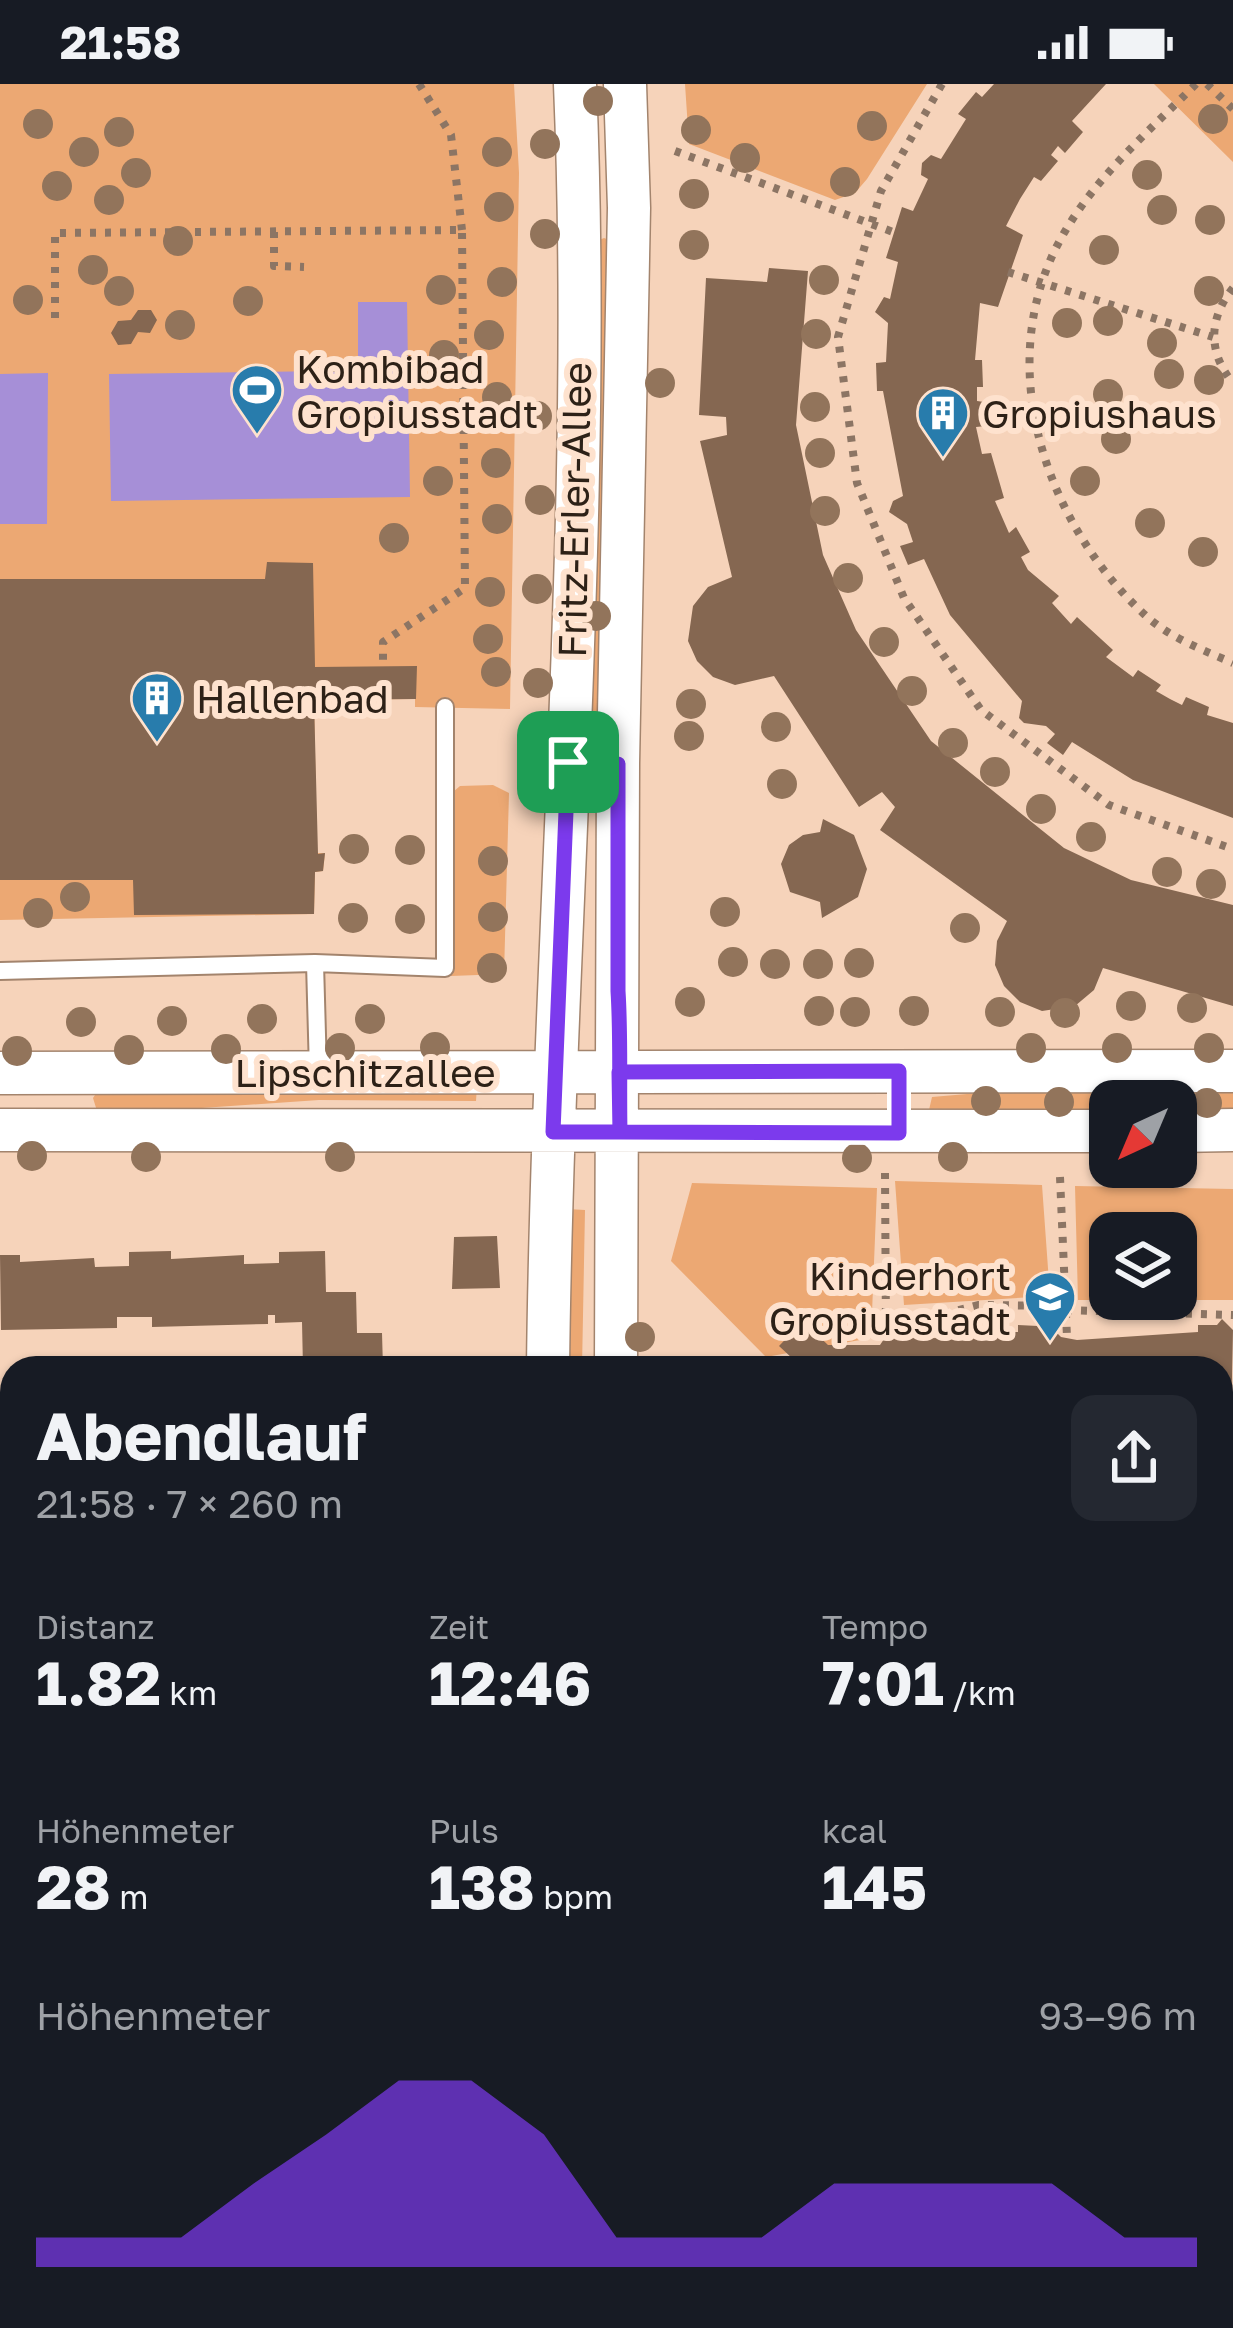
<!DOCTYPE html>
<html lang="de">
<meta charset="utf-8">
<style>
:root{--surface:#171b24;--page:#242831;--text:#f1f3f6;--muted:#9ea1a6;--accent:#7c3aed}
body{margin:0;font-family:"Golos Text",sans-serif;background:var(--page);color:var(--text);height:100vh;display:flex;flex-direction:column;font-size:45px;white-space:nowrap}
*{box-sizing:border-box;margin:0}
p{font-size:39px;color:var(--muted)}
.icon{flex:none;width:66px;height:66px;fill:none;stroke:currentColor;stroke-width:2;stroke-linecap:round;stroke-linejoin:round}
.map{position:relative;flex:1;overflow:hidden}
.side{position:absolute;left:0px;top:1272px;width:1233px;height:972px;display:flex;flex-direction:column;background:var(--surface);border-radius:36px 36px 0 0;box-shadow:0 3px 9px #0004}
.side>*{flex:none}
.needle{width:78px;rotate:224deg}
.buttons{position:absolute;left:1089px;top:996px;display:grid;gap:24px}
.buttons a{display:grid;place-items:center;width:108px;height:108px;border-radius:24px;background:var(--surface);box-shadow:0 3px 9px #0004;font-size:60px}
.pin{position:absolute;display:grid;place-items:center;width:102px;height:102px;color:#fff;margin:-51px;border-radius:24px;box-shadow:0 6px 18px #0006}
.round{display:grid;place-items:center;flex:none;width:126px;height:126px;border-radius:24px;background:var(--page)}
.headline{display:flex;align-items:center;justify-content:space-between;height:204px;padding:0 36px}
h1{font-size:66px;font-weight:700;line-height:90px}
.figures{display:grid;grid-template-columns:repeat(3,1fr);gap:18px;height:204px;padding:12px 36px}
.figures div{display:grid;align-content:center}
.figures b{font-size:60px;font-weight:700}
.figures small{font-size:33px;font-weight:400}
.figures p{font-size:33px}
.chart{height:336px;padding:24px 36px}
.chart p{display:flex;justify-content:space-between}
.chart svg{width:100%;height:216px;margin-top:12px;fill:var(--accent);opacity:.7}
.status{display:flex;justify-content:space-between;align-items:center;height:84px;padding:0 60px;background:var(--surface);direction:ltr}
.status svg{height:33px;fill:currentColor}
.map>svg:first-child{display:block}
.green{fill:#eca873;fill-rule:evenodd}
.water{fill:#a68fd7}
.building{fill:#856751}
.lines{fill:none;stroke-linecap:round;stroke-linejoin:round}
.service-casing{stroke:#a3846d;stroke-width:20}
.minor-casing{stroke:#a3846d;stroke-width:36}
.tertiary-casing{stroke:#a3846d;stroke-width:45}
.path{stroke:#8c7564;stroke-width:8;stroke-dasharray:6 9;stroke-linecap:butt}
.service{stroke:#fff;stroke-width:16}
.minor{stroke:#fff;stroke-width:33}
.tertiary{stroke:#fff;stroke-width:42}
.tree{fill:#92745b}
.route-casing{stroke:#fff;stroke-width:24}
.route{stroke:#7c3aed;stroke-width:15}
.labels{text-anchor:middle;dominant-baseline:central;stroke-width:12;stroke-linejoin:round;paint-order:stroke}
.poi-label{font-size:39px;fill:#2d2117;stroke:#fee2ce;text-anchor:start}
.street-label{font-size:39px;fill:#2d2117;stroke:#fee2ce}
</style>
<div class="status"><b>21:58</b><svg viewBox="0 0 49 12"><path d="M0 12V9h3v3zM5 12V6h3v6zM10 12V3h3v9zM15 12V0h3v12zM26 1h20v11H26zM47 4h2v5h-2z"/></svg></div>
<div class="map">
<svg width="1233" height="2244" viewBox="0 0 1233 2244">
<rect width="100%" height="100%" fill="#f6d3ba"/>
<!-- green -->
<path class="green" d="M 0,0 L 514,0 L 519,89 L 510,625 L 415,623 L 415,615 L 314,616 L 317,769 L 325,769 L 323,787 L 315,788 L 314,830 L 0,836 Z
M 685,0 L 927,0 L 867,95 L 855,109 L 835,116 L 689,60 Z
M 1154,0 L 1233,0 L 1233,78 Z
M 604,154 L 612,157 L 600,643 L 590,634 L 597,157 Z
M 493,701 L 509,709 L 504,890 L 451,892 L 453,708 L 460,702 Z
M 477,1002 L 476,1017 L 319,1016 L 115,1030 L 97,1027 L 93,1014 L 97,1008 Z
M 1233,1004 L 1233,1029 L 1176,1029 L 1176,1017 L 1110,1017 L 1110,1030 L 929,1026 L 932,1013 L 1002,1007 Z
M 895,1097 L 1042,1101 L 1050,1212 L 904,1221 Z
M 692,1099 L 877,1104 L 871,1254 L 766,1273 L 671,1177 Z
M 1075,1102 L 1233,1105 L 1233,1216 L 1078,1216 ZM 1110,1149 L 1176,1149 L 1176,1215 L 1110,1215 Z
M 567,1125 L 585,1126 L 582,1284 L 567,1284 Z
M 1221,1488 L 1233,1489 L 1233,1667 L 1221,1667 Z"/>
<!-- water -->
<path class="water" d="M 358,218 L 407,218 L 410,413 L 111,417 L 109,290 L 330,287 L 332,281 L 358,280 Z
M 48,289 L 47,440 L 0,440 L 0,290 Z"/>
<!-- building -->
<path class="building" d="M 994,0 L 1106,0 L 1072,37 L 1083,48 L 1065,69 L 1058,62 L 1051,71 L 1058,77 L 1041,97 L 1034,93 L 1020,115 L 1006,142 L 1023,151 L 998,223 L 980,219 L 975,276 L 982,276 L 983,303 L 977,303 L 977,317 L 984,318 L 986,342 L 976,343 L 982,370 L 991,369 L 1004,414 L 995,417 L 1009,449 L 1016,443 L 1030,468 L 1021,473 L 1028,486 L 1059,512 L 1052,519 L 1071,540 L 1077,533 L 1113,566 L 1106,573 L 1133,593 L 1138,586 L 1161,601 L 1156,607 L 1170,615 L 1182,621 L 1186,613 L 1209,623 L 1207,631 L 1233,639 L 1233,734 L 1133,696 L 1072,658 L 1063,671 L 1047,659 L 1055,650 L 1046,642 L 1024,639 L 1019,634 L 1022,617 L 950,531 L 924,475 L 908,481 L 900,462 L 913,458 L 907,440 L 889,428 L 893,417 L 903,412 L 883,307 L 877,307 L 876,279 L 886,278 L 888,239 L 875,228 L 884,213 L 890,215 L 898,178 L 886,174 L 902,123 L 913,127 L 928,95 L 921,91 L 922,79 L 931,71 L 941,75 L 966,35 L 958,30 L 976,8 L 982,13 Z
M 769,184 L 808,187 L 796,341 L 823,471 L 856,546 L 931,657 L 1064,764 L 1131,796 L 1233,821 L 1233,922 L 1103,884 L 1094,906 L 1075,922 L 1042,927 L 1020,918 L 1004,902 L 995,881 L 997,857 L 1007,837 L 880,746 L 895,723 L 882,708 L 859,723 L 774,592 L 735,601 L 713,593 L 697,577 L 688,557 L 693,522 L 708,503 L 732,493 L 700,357 L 727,351 L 726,333 L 699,331 L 706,194 L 767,198 Z
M 138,226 L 151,226 L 157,236 L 150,249 L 138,248 L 131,260 L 118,261 L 111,249 L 118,237 L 131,236 Z
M 267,478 L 313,479 L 315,583 L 417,582 L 416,615 L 314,616 L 318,770 L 325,769 L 323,787 L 315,788 L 314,830 L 134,831 L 133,796 L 0,796 L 0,495 L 265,495 Z
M 823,735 L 854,751 L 867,785 L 858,813 L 822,834 L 820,818 L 790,808 L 781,780 L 789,761 L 803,751 L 820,748 Z
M 497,1152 L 500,1204 L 452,1205 L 454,1153 Z
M 171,1167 L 171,1175 L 244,1171 L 244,1180 L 279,1179 L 279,1168 L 325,1167 L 326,1208 L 356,1208 L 357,1249 L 382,1249 L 383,1284 L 303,1284 L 302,1238 L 275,1239 L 275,1231 L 268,1231 L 268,1240 L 152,1243 L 152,1233 L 117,1233 L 117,1244 L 1,1246 L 0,1171 L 20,1171 L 20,1178 L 94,1174 L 95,1183 L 129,1182 L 129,1168 Z
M 1043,1235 L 1061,1253 L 1077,1256 L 1198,1248 L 1198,1241 L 1217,1241 L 1222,1235 L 1233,1246 L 1231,1338 L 1221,1337 L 1221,1284 L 785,1284 L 793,1275 L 779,1262 L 803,1237 L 828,1261 L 880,1261 L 886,1252 L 956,1255 L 956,1248 L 1018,1248 L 1018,1241 L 1038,1242 Z
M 12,1504 L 12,1642 L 0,1654 L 0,1516 Z
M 1221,1667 L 1233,1667 L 1233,2109 L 1221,2109 Z"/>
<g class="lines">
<!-- service casing -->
<g class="service-casing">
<path id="service" d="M 315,879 L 445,884 L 445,623
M 0,887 L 315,879 L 318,987
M 1221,1369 L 1233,1369"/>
</g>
<!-- minor casing -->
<g class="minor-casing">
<path id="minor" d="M 1221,2215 L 1233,2215
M 0,2230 L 12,2229"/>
</g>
<!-- tertiary casing -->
<g class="tertiary-casing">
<path id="tertiary" d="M 0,989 L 1233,987
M 0,1046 L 1110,1047
M 1176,1047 L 1233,1046
M 548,1284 C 553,856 593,428 575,0
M 616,1284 L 618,680 L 629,124 L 625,0
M 547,2232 L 548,2244
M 615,2232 L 616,2244"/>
</g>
<!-- path -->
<path class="path" d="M 419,0 L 451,51 L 462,146
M 942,0 L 881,107 L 838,253 L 857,399 L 904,514 L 981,626 L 1109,721 L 1233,765
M 1196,0 C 1147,49 1092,96 1059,158 C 992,284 1047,441 1145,531 C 1170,554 1203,566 1233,579
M 1207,0 L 1233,25
M 675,67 L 893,148
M 274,148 L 274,182 L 304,183
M 1008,188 L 1213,253
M 1233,204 C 1208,235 1208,269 1233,299
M 55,234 L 55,149 L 462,146 L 465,504 L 383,558 L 383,583
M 331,284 L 344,284
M 885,1089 L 886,1252
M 1060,1093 L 1067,1253
M 1066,1226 L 1233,1231
M 886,1245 L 978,1221 L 1066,1222
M 0,1402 L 12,1402
M 0,1680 L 12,1692
M 0,1734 L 12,1721"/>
<!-- service -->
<use href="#service" class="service"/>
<!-- minor -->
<use href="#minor" class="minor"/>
<!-- tertiary -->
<use href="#tertiary" class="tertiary"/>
</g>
<!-- trees -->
<g class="tree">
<circle cx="598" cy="17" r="15"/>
<circle cx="1213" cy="35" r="15"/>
<circle cx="38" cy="40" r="15"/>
<circle cx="872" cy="42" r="15"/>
<circle cx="696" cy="46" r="15"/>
<circle cx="119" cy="48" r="15"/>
<circle cx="545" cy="60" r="15"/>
<circle cx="84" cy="68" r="15"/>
<circle cx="497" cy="68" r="15"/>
<circle cx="745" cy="74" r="15"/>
<circle cx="136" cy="89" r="15"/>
<circle cx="1147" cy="91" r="15"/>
<circle cx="845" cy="98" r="15"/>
<circle cx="57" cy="102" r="15"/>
<circle cx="694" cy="110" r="15"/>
<circle cx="109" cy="116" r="15"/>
<circle cx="499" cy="123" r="15"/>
<circle cx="1162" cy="126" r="15"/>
<circle cx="1210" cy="136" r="15"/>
<circle cx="545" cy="150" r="15"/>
<circle cx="178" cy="157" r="15"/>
<circle cx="694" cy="161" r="15"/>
<circle cx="1104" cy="166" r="15"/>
<circle cx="93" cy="186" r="15"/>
<circle cx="824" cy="196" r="15"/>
<circle cx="502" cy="198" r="15"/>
<circle cx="441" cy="206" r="15"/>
<circle cx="119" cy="207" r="15"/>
<circle cx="1209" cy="207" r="15"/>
<circle cx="28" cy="216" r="15"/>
<circle cx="248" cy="217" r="15"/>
<circle cx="1108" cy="237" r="15"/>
<circle cx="1067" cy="239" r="15"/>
<circle cx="180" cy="241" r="15"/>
<circle cx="816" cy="250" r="15"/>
<circle cx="489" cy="251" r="15"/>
<circle cx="1162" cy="259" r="15"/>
<circle cx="444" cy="271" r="15"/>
<circle cx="1169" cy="290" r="15"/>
<circle cx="1209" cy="296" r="15"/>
<circle cx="660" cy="299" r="15"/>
<circle cx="1108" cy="310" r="15"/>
<circle cx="497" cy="313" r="15"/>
<circle cx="815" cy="323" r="15"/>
<circle cx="537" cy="332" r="15"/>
<circle cx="1116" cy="355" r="15"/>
<circle cx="820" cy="369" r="15"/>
<circle cx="496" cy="379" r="15"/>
<circle cx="438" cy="397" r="15"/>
<circle cx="1085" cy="397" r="15"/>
<circle cx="540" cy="416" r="15"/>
<circle cx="825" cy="427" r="15"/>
<circle cx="497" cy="435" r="15"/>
<circle cx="1150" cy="439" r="15"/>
<circle cx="394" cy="454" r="15"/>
<circle cx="1203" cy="468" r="15"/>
<circle cx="848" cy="494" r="15"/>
<circle cx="537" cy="505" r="15"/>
<circle cx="490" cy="508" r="15"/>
<circle cx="596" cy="532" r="15"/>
<circle cx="488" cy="555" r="15"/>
<circle cx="884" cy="558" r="15"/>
<circle cx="496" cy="588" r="15"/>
<circle cx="538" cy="599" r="15"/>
<circle cx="912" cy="607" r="15"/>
<circle cx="691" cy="620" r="15"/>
<circle cx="776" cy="643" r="15"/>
<circle cx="689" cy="652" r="15"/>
<circle cx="953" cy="659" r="15"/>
<circle cx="995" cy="688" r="15"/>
<circle cx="782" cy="700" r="15"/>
<circle cx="1041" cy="725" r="15"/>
<circle cx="1091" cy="753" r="15"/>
<circle cx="354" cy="765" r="15"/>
<circle cx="410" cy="766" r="15"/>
<circle cx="493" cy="777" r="15"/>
<circle cx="1167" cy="788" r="15"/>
<circle cx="1211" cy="800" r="15"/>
<circle cx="75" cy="813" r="15"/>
<circle cx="725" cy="828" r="15"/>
<circle cx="38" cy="829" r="15"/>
<circle cx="493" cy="833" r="15"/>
<circle cx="353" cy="834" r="15"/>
<circle cx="410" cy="835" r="15"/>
<circle cx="965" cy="844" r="15"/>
<circle cx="733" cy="878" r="15"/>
<circle cx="859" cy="879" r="15"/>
<circle cx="775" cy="880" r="15"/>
<circle cx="818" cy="880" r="15"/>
<circle cx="492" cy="884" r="15"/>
<circle cx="690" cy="918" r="15"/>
<circle cx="1131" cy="922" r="15"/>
<circle cx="1192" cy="924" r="15"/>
<circle cx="819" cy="927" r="15"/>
<circle cx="914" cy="927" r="15"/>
<circle cx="855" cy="928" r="15"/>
<circle cx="1000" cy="928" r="15"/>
<circle cx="1065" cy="929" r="15"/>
<circle cx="262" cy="935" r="15"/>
<circle cx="370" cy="935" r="15"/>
<circle cx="172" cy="937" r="15"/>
<circle cx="81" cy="938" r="15"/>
<circle cx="435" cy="963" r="15"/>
<circle cx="340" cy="964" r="15"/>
<circle cx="1031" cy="964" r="15"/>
<circle cx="1117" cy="964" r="15"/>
<circle cx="1209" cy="964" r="15"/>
<circle cx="226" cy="965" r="15"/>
<circle cx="129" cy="966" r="15"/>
<circle cx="17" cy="967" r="15"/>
<circle cx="986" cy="1017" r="15"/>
<circle cx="1059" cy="1018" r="15"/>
<circle cx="1207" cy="1019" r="15"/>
<circle cx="32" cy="1072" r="15"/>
<circle cx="146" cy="1073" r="15"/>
<circle cx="340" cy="1073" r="15"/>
<circle cx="953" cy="1073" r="15"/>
<circle cx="857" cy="1074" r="15"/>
<circle cx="640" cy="1253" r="15"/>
</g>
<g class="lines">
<!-- route casing -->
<g class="route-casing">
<path id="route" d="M 568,678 L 553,1048 L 620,1048 L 619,988 L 899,987 L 899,1049 L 620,1048 C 619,1001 621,954 618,907 L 618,680 L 568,678"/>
</g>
<!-- route -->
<use href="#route" class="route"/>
</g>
<!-- icons -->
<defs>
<g id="stadium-pin" transform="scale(2.7)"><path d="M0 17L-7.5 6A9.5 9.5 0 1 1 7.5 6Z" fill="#287cac" stroke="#fee2ce"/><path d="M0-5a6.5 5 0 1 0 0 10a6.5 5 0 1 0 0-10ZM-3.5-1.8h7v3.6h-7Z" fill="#fff"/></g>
<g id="building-pin" transform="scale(2.7)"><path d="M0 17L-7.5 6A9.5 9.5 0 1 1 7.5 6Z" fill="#287cac" stroke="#fee2ce"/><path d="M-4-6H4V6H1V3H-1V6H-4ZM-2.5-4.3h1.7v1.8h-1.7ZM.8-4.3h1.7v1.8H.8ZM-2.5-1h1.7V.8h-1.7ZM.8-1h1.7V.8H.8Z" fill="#fff"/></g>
<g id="school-pin" transform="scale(2.7)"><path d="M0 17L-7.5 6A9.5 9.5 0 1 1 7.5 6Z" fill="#287cac" stroke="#fee2ce"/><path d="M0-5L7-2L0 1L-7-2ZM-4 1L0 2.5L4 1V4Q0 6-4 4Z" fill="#fff"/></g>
</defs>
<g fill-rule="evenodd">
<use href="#stadium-pin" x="257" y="306"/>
<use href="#building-pin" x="943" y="329"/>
<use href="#building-pin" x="157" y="614"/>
<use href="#school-pin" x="1050" y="1213"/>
</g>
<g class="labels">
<!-- poi labels -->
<g class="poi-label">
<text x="296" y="284">Kombibad<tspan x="296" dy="45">Gropiusstadt</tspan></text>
<text x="982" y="329">Gropiushaus</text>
<text x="196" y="614">Hallenbad</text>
<text x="1011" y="1191" text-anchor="end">Kinderhort<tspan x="1011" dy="45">Gropiusstadt</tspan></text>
</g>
<!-- street labels -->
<g class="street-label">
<text transform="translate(574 426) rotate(-89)">Fritz-Erler-Allee</text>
<text x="365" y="988">Lipschitzallee</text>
</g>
</g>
</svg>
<div class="buttons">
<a><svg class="needle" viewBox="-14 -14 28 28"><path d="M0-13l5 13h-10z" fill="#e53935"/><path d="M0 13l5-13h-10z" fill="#9ea1a6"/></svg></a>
<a><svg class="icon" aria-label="layers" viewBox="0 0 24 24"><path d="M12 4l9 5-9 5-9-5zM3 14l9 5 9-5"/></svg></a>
</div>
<div class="pin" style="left:568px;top:678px;background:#1e9e55"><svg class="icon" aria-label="arrive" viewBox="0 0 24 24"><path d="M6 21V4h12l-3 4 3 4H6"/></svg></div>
<section class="side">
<div class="headline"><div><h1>Abendlauf</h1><p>21:58 · 7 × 260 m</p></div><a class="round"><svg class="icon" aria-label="share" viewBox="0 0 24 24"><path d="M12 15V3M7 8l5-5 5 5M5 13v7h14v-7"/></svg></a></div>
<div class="figures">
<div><p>Distanz</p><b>1.82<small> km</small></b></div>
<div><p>Zeit</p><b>12:46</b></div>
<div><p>Tempo</p><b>7:01<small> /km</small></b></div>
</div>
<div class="figures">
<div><p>Höhenmeter</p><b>28<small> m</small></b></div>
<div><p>Puls</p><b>138<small> bpm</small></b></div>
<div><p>kcal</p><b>145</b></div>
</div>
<div class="chart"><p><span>Höhenmeter</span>93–96 m</p>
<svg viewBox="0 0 160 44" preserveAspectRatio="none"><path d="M0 44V38L10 38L20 38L30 27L40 17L50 6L60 6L70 17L80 38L90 38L100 38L110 27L120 27L130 27L140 27L150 38L160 38V44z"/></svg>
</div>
</section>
</div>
